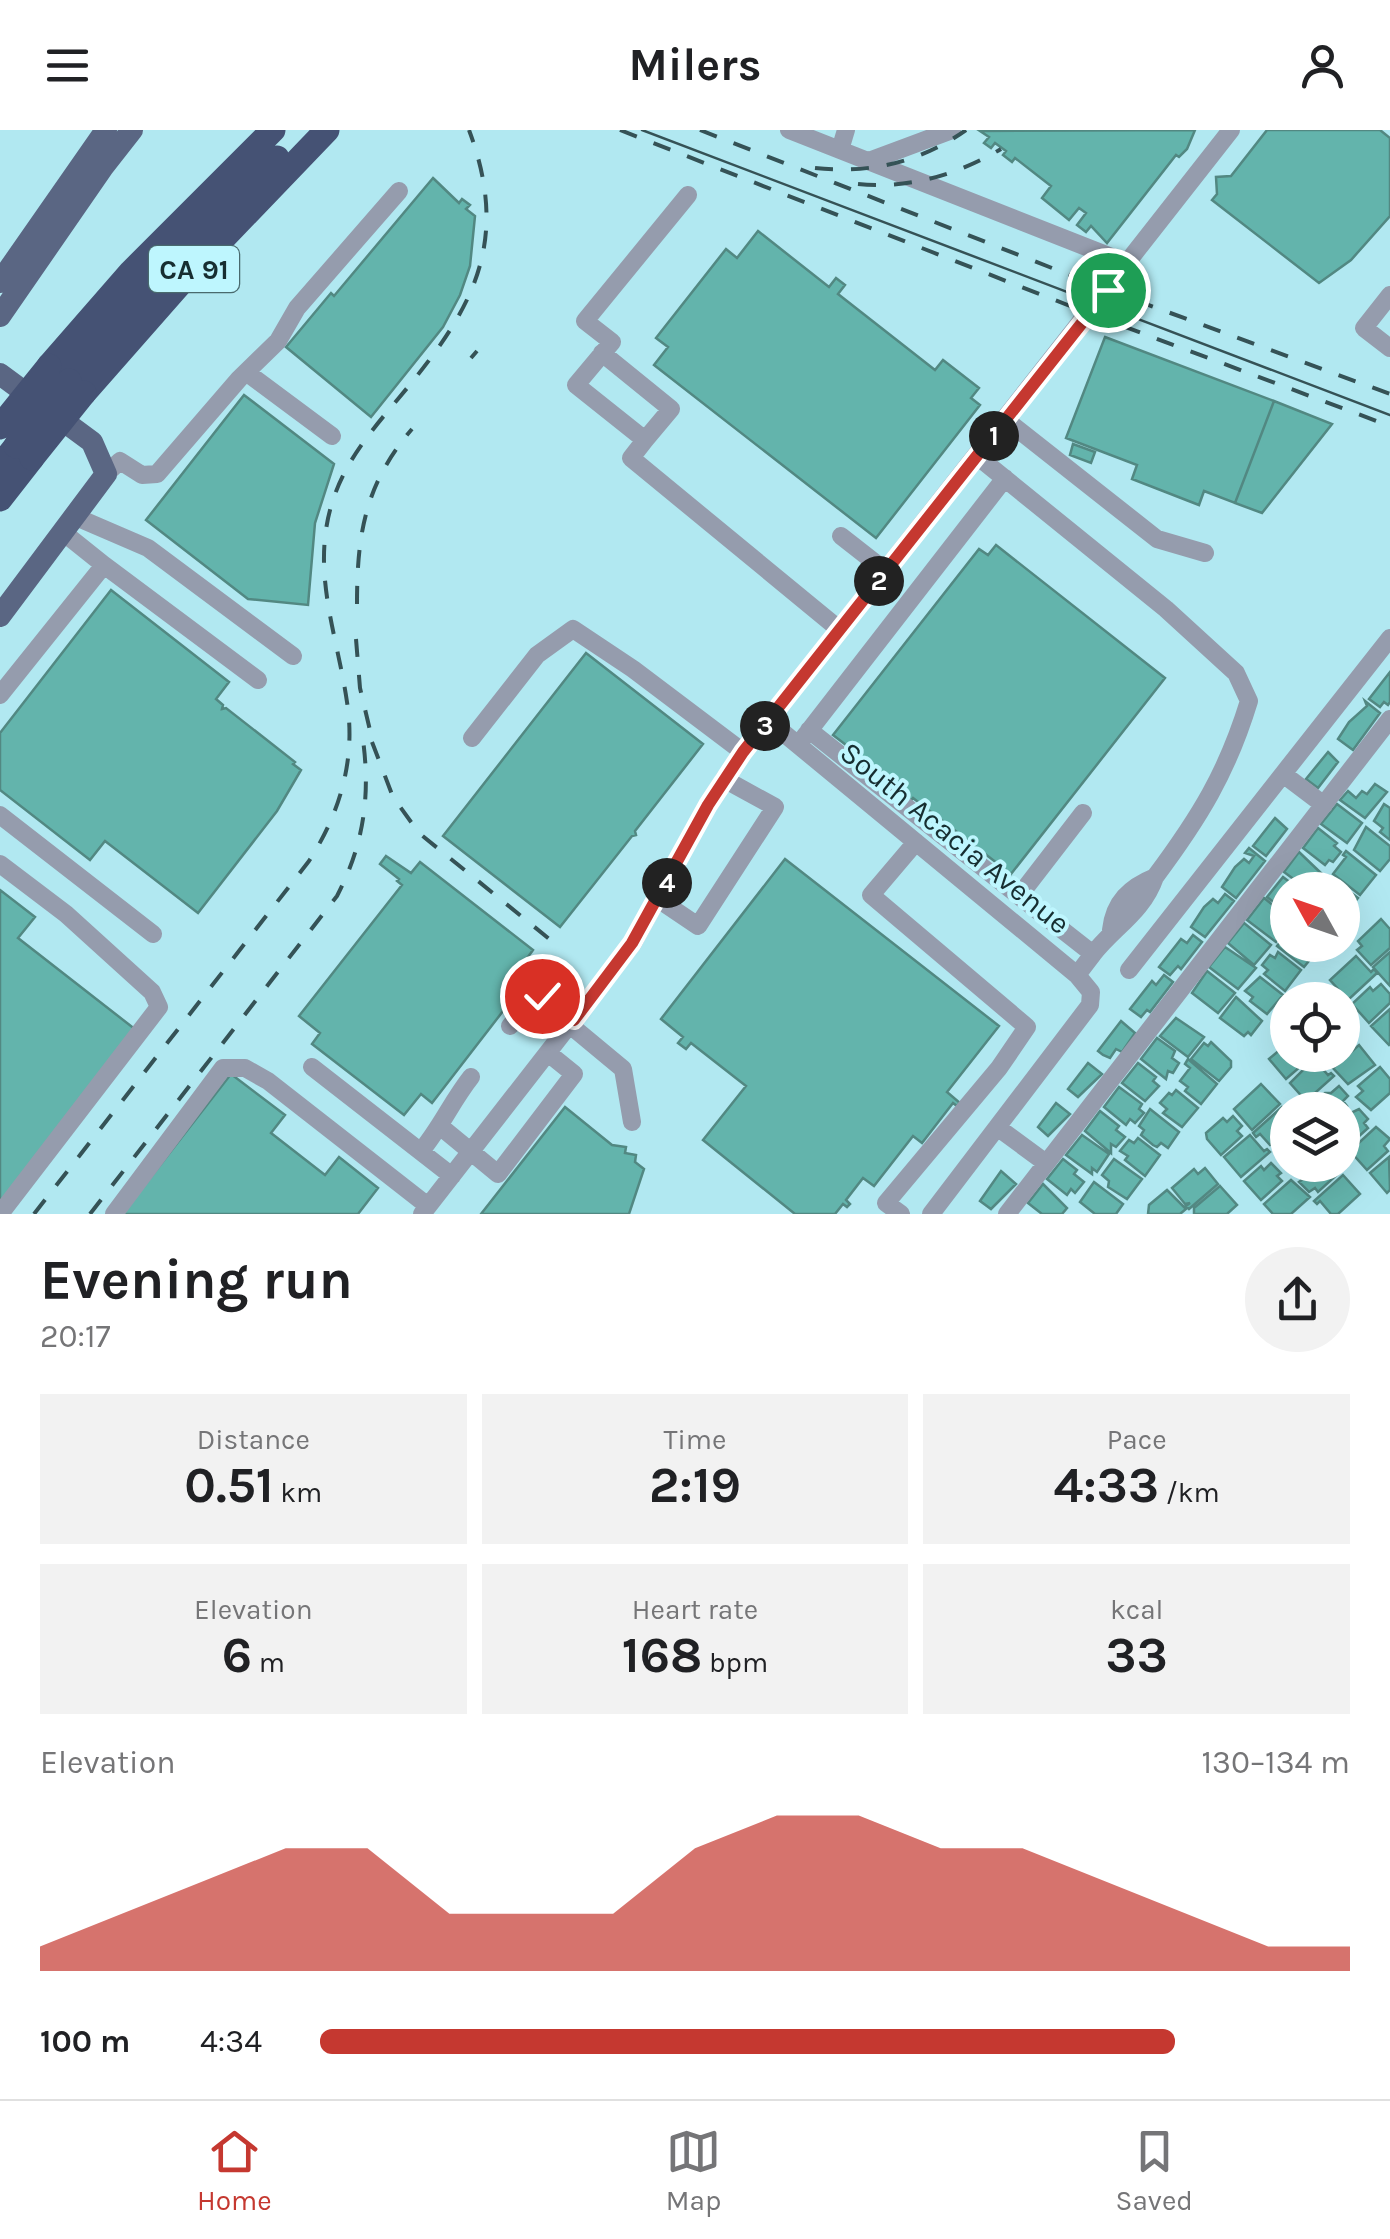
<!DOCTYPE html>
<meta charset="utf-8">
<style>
:root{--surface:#fff;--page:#f2f2f2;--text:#202124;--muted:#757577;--line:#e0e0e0;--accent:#c53830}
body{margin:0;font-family:Karla,sans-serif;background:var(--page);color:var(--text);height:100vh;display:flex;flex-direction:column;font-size:38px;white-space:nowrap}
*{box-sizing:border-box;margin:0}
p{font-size:32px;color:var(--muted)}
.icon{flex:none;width:55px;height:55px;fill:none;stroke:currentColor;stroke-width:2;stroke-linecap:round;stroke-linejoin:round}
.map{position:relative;height:1084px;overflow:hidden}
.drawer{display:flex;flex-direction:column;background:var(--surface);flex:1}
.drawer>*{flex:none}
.needle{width:65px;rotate:310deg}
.controls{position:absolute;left:1270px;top:742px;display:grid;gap:20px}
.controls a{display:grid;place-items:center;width:90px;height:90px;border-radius:50%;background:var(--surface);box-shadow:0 10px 40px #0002;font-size:50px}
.pin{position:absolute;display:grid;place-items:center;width:85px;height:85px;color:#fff;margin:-42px;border:5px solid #fff;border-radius:50%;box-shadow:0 2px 10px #0007}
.km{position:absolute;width:50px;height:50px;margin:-25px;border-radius:50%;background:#222;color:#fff;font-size:28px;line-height:50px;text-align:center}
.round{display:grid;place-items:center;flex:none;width:105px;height:105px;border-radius:52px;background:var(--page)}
.summary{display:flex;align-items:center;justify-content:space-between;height:170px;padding:0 40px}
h1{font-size:55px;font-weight:700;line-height:75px}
.figures{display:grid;grid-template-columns:repeat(3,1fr);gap:15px;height:170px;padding:10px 40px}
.figures div{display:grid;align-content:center;border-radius:0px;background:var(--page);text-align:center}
.figures b{font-size:50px;font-weight:700}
.figures small{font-size:28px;font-weight:400}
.figures p{font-size:28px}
.chart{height:280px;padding:20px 40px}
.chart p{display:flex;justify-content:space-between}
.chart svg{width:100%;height:180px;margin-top:10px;fill:var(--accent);opacity:.7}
ul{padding:0 40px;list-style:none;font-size:32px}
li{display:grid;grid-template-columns:160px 120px 1fr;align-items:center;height:75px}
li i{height:25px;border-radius:12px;background:var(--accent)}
header{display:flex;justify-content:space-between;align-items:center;height:130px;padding:0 40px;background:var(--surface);font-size:45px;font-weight:700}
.dock{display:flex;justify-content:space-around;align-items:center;height:140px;border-top:2px solid var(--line);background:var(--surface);font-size:28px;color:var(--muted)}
.dock a{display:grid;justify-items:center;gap:5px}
.dock .on{color:var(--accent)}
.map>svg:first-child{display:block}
.building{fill:#63b4ac;stroke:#528882;stroke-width:2.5}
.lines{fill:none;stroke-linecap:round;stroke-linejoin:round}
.minor{stroke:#959cad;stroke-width:18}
.major{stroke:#5a6683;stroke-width:22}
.highway{stroke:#455274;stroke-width:25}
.tram{stroke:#355256;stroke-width:2.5}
.rail{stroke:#355256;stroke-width:4;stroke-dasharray:18 18;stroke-linecap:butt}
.highway-bridge{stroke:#455274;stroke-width:25}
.route-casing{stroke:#fff;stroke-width:20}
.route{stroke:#c53830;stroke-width:12}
.labels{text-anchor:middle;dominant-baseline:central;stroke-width:8;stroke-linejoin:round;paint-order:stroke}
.shield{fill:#bef6fe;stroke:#496a6e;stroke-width:2.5}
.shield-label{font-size:28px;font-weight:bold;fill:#172e31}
.street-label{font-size:30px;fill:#172e31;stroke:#bef6fe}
</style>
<header><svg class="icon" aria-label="menu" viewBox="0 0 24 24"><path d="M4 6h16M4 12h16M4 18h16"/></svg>Milers<svg class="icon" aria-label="person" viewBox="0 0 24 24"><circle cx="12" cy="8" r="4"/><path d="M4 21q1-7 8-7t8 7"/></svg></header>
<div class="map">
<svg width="1390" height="1084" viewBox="0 0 1390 1084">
<rect width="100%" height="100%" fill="#b1e8f1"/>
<!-- building -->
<path class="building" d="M 1195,0 L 1187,19 L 1179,27 L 1176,25 L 1107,113 L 1091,96 L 1086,102 L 1077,95 L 1086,83 L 1079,78 L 1069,90 L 1042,68 L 1051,56 L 1015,28 L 1012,32 L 1003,25 L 1006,21 L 995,13 L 991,18 L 984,13 L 989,7 L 980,1 Z
M 1267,0 L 1380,0 L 1390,8 L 1390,86 L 1351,130 L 1319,153 L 1212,70 L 1217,64 L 1216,47 L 1231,46 Z
M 433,48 L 459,73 L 462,69 L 470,75 L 466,79 L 475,86 L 470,136 L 460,165 L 443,197 L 371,287 L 286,217 L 331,163 L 334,166 Z
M 758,101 L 829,157 L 836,148 L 845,155 L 838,164 L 935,240 L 943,230 L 979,258 L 971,268 L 980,275 L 876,408 L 654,235 L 668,217 L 656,208 L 726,119 L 737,128 Z
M 1105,207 L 1274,271 L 1235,373 L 1204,361 L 1199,375 L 1132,349 L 1137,335 L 1066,308 Z
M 244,265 L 334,334 L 315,393 L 308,475 L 248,469 L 146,390 Z
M 1274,271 L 1332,294 L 1262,383 L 1235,373 Z
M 1073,314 L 1095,322 L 1091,333 L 1070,325 Z
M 996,415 L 1165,548 L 1011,744 L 913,668 L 908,674 L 890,660 L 895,654 L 871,634 L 866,640 L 859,634 L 863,628 L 833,605 L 979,419 L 988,425 Z
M 111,460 L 229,552 L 216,569 L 223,575 L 222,579 L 226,578 L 295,632 L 293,634 L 301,640 L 277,681 L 198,783 L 105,711 L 90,730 L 0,660 L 0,603 Z
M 586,523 L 703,614 L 635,701 L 636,705 L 632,706 L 560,797 L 443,706 Z
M 1390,542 L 1390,572 L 1388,575 L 1384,572 L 1380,577 L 1369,569 Z
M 1365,571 L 1380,583 L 1353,620 L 1338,609 L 1349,592 L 1367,576 Z
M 1328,622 L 1338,632 L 1318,658 L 1306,649 Z
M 1375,654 L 1387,662 L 1365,688 L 1340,670 L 1348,661 L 1356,668 L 1362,661 L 1367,664 Z
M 1337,674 L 1362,693 L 1347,713 L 1321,694 Z
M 1384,674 L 1390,678 L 1390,710 L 1380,702 L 1383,698 L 1374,691 Z
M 1275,688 L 1287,699 L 1266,726 L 1253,716 Z
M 1366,697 L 1390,716 L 1390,729 L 1380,741 L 1354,720 Z
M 1318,698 L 1337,713 L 1334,716 L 1341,722 L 1333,732 L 1329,730 L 1325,735 L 1303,718 Z
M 1249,718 L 1265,731 L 1236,768 L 1222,757 L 1235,737 L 1244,729 L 1249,733 L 1254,726 L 1245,723 Z
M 1346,721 L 1376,745 L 1360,765 L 1333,744 L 1346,727 L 1343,725 Z
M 1299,722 L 1323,745 L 1315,756 L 1311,754 L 1307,759 L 1284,742 Z
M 386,726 L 411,743 L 420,732 L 533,820 L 517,842 L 527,850 L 432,973 L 421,964 L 404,985 L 312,914 L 320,903 L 299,886 L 402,755 L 397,751 L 399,749 L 380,734 Z
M 785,729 L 999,896 L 947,962 L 960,973 L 957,976 L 953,973 L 922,1013 L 913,1006 L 874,1056 L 863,1048 L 846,1070 L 850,1074 L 847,1077 L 843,1074 L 835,1084 L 795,1084 L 703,1010 L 746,956 L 691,913 L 686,919 L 678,913 L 683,907 L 661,889 Z
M 1329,746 L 1358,768 L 1342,788 L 1342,760 L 1320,760 Z
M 1283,747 L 1300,760 L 1288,760 L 1288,783 L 1267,767 Z
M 0,760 L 35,787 L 18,808 L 136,900 L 0,1074 Z
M 1225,764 L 1234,771 L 1205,807 L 1191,797 L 1204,777 L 1213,769 L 1218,773 Z
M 1264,768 L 1288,787 L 1288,794 L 1276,812 L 1247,790 Z
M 1381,789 L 1390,799 L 1390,818 L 1371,835 L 1357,820 L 1362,816 L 1358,811 Z
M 1244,793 L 1271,815 L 1254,835 L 1228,813 Z
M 1288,802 L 1288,815 L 1320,817 L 1304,837 L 1277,816 Z
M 1193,805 L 1202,812 L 1181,839 L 1178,836 L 1170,845 L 1159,837 L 1181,809 L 1187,813 Z
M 1225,817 L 1256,838 L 1238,859 L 1209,837 Z
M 1278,822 L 1301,840 L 1285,861 L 1264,844 L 1268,840 L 1262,835 L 1270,825 L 1275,828 Z
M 1390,822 L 1390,856 L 1373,837 Z
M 1356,826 L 1371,842 L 1374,839 L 1377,843 L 1348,870 L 1330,850 Z
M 1207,841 L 1235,863 L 1218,883 L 1192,863 Z
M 1164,845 L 1173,852 L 1150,882 L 1147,880 L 1141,887 L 1130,879 L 1152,851 L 1156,855 Z
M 1260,847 L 1283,865 L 1267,884 L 1250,871 L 1253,867 L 1245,861 Z
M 1381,854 L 1390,864 L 1390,873 L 1369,893 L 1352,874 L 1370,857 L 1373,861 Z
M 1236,867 L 1262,891 L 1251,905 L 1248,902 L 1244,906 L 1220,888 Z
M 1390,879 L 1390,914 L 1389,915 L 1371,896 Z
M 1176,888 L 1204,907 L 1188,927 L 1160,906 Z
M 1121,891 L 1135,903 L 1122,922 L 1116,919 L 1110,928 L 1103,925 L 1098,921 Z
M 1157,908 L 1175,921 L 1172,928 L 1179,933 L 1173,943 L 1168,941 L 1166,949 L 1141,929 Z
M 1211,912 L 1231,931 L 1231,937 L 1219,951 L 1191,929 L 1204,913 L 1208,916 Z
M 1288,913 L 1288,925 L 1303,925 L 1308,930 L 1286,949 L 1269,929 Z
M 1359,915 L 1375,935 L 1348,954 L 1333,938 Z
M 1188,929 L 1217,954 L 1201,974 L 1185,961 L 1188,957 L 1180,951 L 1190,938 L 1185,934 Z
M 1314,929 L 1328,945 L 1331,943 L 1334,946 L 1306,971 L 1290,953 Z
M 1088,933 L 1102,944 L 1078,967 L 1068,959 Z
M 1138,933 L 1156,947 L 1153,951 L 1159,956 L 1145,971 L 1122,953 Z
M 1380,937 L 1390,949 L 1390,963 L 1371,980 L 1356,967 L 1363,961 L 1358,956 Z
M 231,944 L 285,985 L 271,1003 L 325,1045 L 339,1027 L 378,1058 L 358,1084 L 122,1084 Z
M 1261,954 L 1280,974 L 1252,1000 L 1234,979 Z
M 1339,956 L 1348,966 L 1343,971 L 1347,976 L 1342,980 L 1312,980 L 1309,977 L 1325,963 L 1331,963 Z
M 1119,957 L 1142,974 L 1139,979 L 1144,983 L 1135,993 L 1130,989 L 1126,995 L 1104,977 Z
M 1176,960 L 1198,978 L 1182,997 L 1163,983 L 1167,979 L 1160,973 L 1169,963 L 1172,965 Z
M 1056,973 L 1070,984 L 1048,1006 L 1038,997 Z
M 565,977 L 612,1015 L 626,1017 L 625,1023 L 636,1025 L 635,1032 L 644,1039 L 629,1084 L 481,1084 Z
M 1282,977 L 1288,982 L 1288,1006 L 1270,1015 L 1260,1004 L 1256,1007 L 1253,1003 Z
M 1150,979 L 1179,1002 L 1168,1018 L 1161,1013 L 1157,1017 L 1153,1015 L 1141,1005 L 1144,1000 L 1139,996 Z
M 1359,979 L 1368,989 L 1364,993 L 1368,998 L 1347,1017 L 1342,1012 L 1342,987 Z
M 1100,981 L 1119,996 L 1116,1000 L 1125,1007 L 1116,1017 L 1111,1014 L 1111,1023 L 1085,1001 Z
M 1233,986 L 1242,996 L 1237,1001 L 1242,1006 L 1221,1025 L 1207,1009 L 1206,1003 L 1223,988 L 1227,992 Z
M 1376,997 L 1390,1009 L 1384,1016 L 1388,1021 L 1367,1040 L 1350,1021 Z
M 1082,1005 L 1109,1024 L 1097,1042 L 1092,1038 L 1092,1044 L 1066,1025 Z
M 1250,1005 L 1264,1021 L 1267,1019 L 1270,1022 L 1241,1047 L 1224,1027 Z
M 1138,1008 L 1160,1025 L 1145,1046 L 1125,1030 L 1128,1026 L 1120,1021 L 1129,1010 L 1134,1013 Z
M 1389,1027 L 1390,1060 L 1387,1063 L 1370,1043 Z
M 1063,1029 L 1077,1040 L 1074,1044 L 1084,1052 L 1075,1063 L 1071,1059 L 1067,1065 L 1047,1049 Z
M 1114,1029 L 1142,1049 L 1127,1069 L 1108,1057 L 1109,1051 L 1102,1045 Z
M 1271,1033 L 1281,1043 L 1277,1046 L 1282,1051 L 1261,1070 L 1244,1051 L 1261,1036 L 1264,1040 Z
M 1308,1035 L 1334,1035 L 1340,1042 L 1318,1062 L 1315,1058 L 1309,1062 L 1299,1052 L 1303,1049 L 1299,1043 Z
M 1205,1038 L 1218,1054 L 1189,1079 L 1186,1076 L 1190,1073 L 1185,1074 L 1172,1058 L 1194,1039 L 1198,1044 Z
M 1001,1041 L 1016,1054 L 991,1079 L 980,1071 Z
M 1343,1045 L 1360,1064 L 1338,1084 L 1331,1084 L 1320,1071 L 1317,1074 L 1314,1071 Z
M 1291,1050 L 1310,1067 L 1291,1084 L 1273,1084 L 1264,1074 Z
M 1094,1052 L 1123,1074 L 1116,1084 L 1095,1084 L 1080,1072 Z
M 1043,1054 L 1067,1078 L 1062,1084 L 1042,1084 L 1028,1073 Z
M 1220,1056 L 1237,1075 L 1227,1084 L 1194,1084 L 1194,1078 Z
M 1167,1060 L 1186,1079 L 1180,1084 L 1148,1084 L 1149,1075 Z"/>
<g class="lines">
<!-- minor -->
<path class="minor" d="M 789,0 L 1127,133
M 840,20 L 846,0
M 869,31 L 952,0
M 688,65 L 585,191 L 612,212 L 576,255 L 645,310 L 631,328 L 840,500
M 1390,165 L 1364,198 L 1390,218
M 602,223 L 671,279 L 645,310
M 246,242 L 332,306
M 1006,290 L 1157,409 L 1205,423
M 977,326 L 1166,479 L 1236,543 L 1249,571 C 1227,643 1199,688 1155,747
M 106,344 L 120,331 L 142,345 L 157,344 L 239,249 L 278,211 L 297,178 L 399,61
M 76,387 L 148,418 L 293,526
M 64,403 L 104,435
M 841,406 L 887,442
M 0,565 L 104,435 L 258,550
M 769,591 L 1077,845 L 1091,862 L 1090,875 L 931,1084
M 809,600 L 1019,766
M 472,608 L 537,525 L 573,499 L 633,539 L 743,622
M 798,615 L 1005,348
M 1283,644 L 1390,508
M 0,685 L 153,804
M 0,734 L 66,784 L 152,862 L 159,877 L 0,1084
M 658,769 L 698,796 L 775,677 L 724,649
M 1093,824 C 1114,797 1143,782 1155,747 C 1130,757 1114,772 1111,800
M 1129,840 L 1283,644 L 1324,675
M 1077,845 L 1093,824 L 1019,766 L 1083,683
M 570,895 L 623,939 L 632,992
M 510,896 L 532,870 L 542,866 L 574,890
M 312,937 L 452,1046
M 441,997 L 498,1044 L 574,944 L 548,923
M 997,997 L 1046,1033
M 421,1021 C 441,997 452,971 471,947
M 114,1084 L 223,938 L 245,938 L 268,951 L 428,1076
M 422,1084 L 633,813 L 708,675 L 743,622 L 1231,0
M 901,1084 L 886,1073 L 999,938 L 1027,897 L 871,765 L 916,712
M 1007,1084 L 1390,589"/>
<!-- major -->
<path class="major" d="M 0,152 L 106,0
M 0,186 L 103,37 L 132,0
M 0,244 L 92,312 L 106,344 L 0,486"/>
<!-- highway -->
<path class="highway" d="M 49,236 L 131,142 L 273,0
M 69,251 L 166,140 L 277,28
M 84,263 L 186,147 L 327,0
M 0,337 L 16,316
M 0,369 L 32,328"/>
<!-- tram -->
<path class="tram" d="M 642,0 L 1390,285"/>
<!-- rail -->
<path class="rail" d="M 620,0 L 1088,183 L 1390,296
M 700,0 L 1108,160 L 1390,264
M 815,38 C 870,44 921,32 966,0
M 858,54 C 909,59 957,45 1001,19
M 471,228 L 477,221
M 357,474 C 357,404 365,354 412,299
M 356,509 L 360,558 L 373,613
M 372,612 L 393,667 L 419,703 L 553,812
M 34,1084 L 309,731 C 340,683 356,629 347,572 C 337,503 310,440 333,370 C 346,330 372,300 398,269 C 471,182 512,115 469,0
M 90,1084 L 337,766 C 365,712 371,662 362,603"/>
<!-- highway-bridge -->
<path class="highway-bridge" d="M 0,297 L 49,236
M 16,316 L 69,251
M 32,328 L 84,263"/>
</g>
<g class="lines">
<!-- route casing -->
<g class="route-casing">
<path id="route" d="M 542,866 L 574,890 L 632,813 L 708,675 L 743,622 L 1108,160"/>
</g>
<!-- route -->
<use href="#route" class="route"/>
</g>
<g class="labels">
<!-- shield labels -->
<rect class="shield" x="149" y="116" width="90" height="46" rx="8"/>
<g class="shield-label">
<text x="194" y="139">CA 91</text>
</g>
<!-- street labels -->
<g class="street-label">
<text transform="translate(955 708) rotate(39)">South Acacia Avenue</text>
</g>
</g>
</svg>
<div class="controls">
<a><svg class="needle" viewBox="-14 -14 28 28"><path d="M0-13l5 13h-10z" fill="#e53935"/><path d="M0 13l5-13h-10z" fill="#757577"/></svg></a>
<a><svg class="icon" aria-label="locate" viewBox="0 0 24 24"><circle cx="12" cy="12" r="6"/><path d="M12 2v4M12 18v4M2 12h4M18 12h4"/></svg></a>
<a><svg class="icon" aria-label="layers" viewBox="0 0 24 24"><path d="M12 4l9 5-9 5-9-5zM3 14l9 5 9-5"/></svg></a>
</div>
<div class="pin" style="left:1108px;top:160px;background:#1e9e55"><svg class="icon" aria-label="arrive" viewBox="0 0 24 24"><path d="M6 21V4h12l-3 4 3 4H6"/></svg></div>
<div class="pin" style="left:542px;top:866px;background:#d93025"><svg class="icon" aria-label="check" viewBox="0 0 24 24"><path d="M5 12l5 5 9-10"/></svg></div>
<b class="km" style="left:994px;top:306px">1</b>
<b class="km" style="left:879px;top:451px">2</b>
<b class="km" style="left:765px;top:596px">3</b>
<b class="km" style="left:667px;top:753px">4</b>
</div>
<section class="drawer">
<div class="summary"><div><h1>Evening run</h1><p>20:17</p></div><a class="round"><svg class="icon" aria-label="share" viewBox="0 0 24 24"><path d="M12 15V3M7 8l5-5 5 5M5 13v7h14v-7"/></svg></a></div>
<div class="figures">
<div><p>Distance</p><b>0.51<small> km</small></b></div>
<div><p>Time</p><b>2:19</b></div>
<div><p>Pace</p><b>4:33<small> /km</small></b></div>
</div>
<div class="figures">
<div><p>Elevation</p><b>6<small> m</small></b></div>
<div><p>Heart rate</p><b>168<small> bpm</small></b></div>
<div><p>kcal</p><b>33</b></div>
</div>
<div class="chart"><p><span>Elevation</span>130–134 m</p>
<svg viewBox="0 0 160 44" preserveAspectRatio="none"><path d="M0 44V38L10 30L20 22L30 14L40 14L50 30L60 30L70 30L80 14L90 6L100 6L110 14L120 14L130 22L140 30L150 38L160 38V44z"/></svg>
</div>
<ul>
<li><b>100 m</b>4:34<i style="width:83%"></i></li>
</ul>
</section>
<nav class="dock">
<a class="on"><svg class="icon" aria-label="home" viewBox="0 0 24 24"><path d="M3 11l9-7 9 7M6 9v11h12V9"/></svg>Home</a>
<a><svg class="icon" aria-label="map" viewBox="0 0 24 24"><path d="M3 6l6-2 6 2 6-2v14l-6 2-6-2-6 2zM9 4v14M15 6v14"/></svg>Map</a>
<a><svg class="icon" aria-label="saved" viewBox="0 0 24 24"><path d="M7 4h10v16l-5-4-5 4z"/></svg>Saved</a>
</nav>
